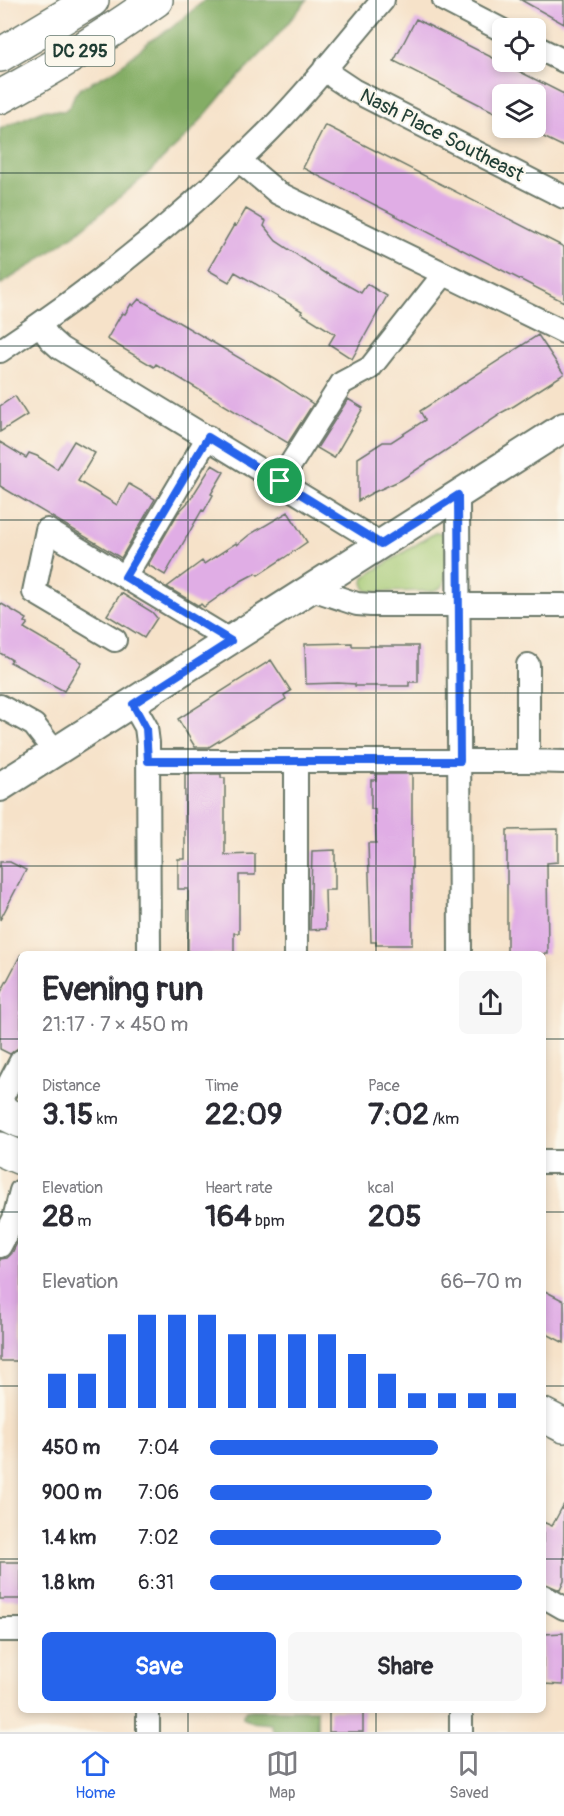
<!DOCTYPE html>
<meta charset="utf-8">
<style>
:root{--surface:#fff;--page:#f7f7f7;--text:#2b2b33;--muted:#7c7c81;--line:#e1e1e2;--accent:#2563eb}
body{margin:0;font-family:Pangolin,sans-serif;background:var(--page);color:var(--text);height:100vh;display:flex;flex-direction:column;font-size:22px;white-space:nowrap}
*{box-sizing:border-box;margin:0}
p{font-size:20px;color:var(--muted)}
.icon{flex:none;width:33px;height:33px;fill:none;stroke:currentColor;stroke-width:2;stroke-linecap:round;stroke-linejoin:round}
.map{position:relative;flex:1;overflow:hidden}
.sheet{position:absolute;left:18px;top:951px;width:528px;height:762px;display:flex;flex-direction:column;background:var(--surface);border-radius:9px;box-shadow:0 3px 9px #0003}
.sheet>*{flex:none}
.tools{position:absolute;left:492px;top:18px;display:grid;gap:12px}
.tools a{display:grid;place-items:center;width:54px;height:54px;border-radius:9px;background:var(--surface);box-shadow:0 3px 9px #0003;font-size:30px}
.pin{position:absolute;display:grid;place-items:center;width:51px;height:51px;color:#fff;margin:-26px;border:3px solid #fff;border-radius:50%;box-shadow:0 2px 6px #0007}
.round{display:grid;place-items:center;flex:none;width:63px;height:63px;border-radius:9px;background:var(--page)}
.headline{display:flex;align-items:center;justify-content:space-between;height:102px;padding:0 24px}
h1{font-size:33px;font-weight:800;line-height:45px}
.metrics{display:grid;grid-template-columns:repeat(3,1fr);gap:9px;height:102px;padding:6px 24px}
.metrics div{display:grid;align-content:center}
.metrics b{font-size:30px;font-weight:800}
.metrics small{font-size:16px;font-weight:400}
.metrics p{font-size:16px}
.chart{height:168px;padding:12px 24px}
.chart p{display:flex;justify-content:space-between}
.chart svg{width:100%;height:108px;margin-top:6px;stroke:var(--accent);stroke-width:6}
.primary-button{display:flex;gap:12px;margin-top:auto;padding:12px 24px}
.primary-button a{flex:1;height:69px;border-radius:9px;background:var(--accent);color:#fff;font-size:24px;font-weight:800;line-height:69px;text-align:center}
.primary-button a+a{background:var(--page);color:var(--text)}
ul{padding:0 24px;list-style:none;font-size:20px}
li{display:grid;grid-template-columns:96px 72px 1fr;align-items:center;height:45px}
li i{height:15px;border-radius:8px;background:var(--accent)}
.menu{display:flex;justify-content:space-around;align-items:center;height:84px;border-top:2px solid var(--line);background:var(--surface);font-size:16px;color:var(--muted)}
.menu a{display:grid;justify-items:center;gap:3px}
.menu .active{color:var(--accent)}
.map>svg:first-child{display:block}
.green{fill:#a5c973;stroke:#628354;stroke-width:1.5}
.forest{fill:#84ad65;stroke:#52754c;stroke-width:1.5}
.building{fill:#e0ade5}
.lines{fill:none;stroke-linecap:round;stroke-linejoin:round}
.minor-casing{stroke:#6a7768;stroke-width:26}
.major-casing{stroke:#6a7768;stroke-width:32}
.highway-casing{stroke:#6a7768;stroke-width:36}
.minor{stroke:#fff;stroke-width:22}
.major{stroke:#fff;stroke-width:28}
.highway{stroke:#fff;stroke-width:33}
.route-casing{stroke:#fff;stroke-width:12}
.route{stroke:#2563eb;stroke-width:8}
.grid{fill:none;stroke:#1f3d34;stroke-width:1.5;stroke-opacity:0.55}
.labels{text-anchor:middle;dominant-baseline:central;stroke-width:4.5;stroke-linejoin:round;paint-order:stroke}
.shield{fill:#fbf7ec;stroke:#61756b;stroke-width:1.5}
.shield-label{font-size:18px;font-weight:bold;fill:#1f3d34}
.street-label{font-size:20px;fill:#1f3d34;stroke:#fbf7ec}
</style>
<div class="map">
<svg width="564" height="1732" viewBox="0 0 564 1732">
<rect width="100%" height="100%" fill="#fbf7ec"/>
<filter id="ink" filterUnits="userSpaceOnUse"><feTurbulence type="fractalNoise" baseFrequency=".0167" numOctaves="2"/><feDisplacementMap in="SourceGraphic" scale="12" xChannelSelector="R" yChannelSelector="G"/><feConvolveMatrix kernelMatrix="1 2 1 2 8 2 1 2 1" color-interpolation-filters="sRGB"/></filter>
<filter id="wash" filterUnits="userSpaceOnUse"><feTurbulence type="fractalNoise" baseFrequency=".008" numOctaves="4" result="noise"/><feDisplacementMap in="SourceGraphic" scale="24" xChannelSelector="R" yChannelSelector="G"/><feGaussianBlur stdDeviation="1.35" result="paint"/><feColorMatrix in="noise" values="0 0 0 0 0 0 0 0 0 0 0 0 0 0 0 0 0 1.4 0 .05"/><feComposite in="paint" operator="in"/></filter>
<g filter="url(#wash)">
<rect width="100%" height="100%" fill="#f6e2c9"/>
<!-- green -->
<path class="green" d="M 436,532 L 442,533 C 447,539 448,575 444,583 C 442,588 437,590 432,591 L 372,592 L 366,590 L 363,583 L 364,577 Z"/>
<!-- forest -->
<path class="forest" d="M 205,0 L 307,0 L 268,47 L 227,89 L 189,134 L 145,176 L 78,232 L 33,264 L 0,285 L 0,129 L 43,110 L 64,111 L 70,106 L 75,94 L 81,88 L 117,69 L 151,40 L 170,29 Z
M 246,1710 L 317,1710 L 317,1732 L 274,1732 L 271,1724 L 250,1722 L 243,1718 L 243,1714 Z"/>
<g id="blocks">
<!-- building -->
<path class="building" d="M 521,0 L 564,0 L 564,24 Z
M 416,19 L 564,94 L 564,147 L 535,133 L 536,94 L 502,94 L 502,116 L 394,61 Z
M 325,125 L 564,247 L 564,302 L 303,168 Z
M 246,209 L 266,221 L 264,226 L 276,241 L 326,274 L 326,273 L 361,293 L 367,284 L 387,296 L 352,359 L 329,344 L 335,334 L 301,313 L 302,311 L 235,272 L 229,282 L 208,270 L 234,225 L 236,226 Z
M 139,299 L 277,380 L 313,404 L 288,443 L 156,364 L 154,367 L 107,339 L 122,313 L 125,314 L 131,304 L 133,306 Z
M 538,335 L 564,374 L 514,406 L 497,415 L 498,416 L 401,480 L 372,493 L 358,501 L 358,458 L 383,442 L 391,442 L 425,420 L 420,411 Z
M 15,396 L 27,415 L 0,432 L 0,406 Z
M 348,399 L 363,408 L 334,458 L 317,448 Z
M 74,441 L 95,453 L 78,481 L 117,505 L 129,484 L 155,499 L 121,558 L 0,486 L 0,442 L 26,458 L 29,453 L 37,456 L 57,469 Z
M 212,465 L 224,472 L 211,494 L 213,495 L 204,511 L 202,510 L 165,575 L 148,565 L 178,513 L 190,500 Z
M 288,512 L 307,542 L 284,558 L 258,575 L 256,573 L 241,581 L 204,607 L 201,604 L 199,606 L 167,587 L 202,561 L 204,564 L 236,543 L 237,545 L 249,535 Z
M 121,593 L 152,612 L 157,618 L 144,638 L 107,615 Z
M 0,603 L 27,619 L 25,622 L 28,623 L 24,628 L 82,662 L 64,691 L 10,662 L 12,660 L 0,653 Z
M 352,643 L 352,646 L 418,646 L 418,682 L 409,682 L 409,686 L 355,686 L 355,684 L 338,683 L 306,684 L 305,644 Z
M 271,660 L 291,691 L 284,695 L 286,699 L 209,747 L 195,747 L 178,719 Z
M 185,774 L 221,774 L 221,778 L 225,778 L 225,855 L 255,854 L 255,875 L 239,875 L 239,933 L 234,933 L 234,954 L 188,954 L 188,889 L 178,889 L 178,859 L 185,859 Z
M 376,774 L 412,774 L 412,945 L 376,945 L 376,942 L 371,942 L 368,843 L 376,843 L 375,809 L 371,809 L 371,780 L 376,780 Z
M 558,829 L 558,862 L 547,863 L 548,954 L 507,954 L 507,830 Z
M 335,850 L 335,890 L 325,890 L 326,929 L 310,930 L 312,851 Z
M 0,862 L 10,862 L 26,870 L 0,920 Z
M 21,954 L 21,1042 L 18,1048 L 10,1054 L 0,1049 L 0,994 Z
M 21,1235 L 21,1361 L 0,1361 L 0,1259 L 7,1258 L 12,1253 Z
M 543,1290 L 564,1301 L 564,1343 L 543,1332 Z
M 564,1504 L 564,1581 L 560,1590 L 543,1583 L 543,1522 L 552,1526 Z
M 0,1562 L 21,1562 L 21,1599 L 0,1599 Z
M 563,1633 L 563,1685 L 543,1684 L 543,1634 Z
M 329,1710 L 363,1710 L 363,1732 L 329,1732 Z"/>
</g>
</g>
<g filter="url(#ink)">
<use href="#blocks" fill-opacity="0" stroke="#6a7768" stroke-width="1.5"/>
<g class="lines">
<!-- minor casing -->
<g class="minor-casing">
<path id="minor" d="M 444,0 L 502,30
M 536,47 L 564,61
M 325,68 L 335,78 L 353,90 L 564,197
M 240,161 L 278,193 L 564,332
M 40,325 L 50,339 L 60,348 L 381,544
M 0,351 C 98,286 187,214 270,130 C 310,90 346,43 383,0
M 280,481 L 342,383 L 370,368 L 444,274
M 458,495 L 460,954
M 125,577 L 208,437
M 312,589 L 357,604 L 371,605 L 564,605
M 115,640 L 34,592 L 47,530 L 231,641
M 133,704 L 146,727 L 148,743 L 149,954
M 0,706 L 34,725 L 55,752
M 148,761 L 528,761 L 528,665
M 296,761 L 296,954
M 528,761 L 564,762
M 0,1101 L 21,1061
M 543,1162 L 564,1162
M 0,1246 L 14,1219 L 21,1191
M 543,1596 L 564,1608
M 0,1630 L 21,1630
M 148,1710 L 148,1732
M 461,1710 L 461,1732"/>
</g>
<!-- major casing -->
<g class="major-casing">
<path id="major" d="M 0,787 L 564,427"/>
</g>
<!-- highway casing -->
<g class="highway-casing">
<path id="highway" d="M 0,55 L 92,0
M 0,97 C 55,68 106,35 156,0
M 0,1111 L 21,1121
M 0,1149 L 21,1158
M 543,1415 L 564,1426"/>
</g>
<!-- minor -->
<use href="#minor" class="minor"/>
<!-- major -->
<use href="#major" class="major"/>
<!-- highway -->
<use href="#highway" class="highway"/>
</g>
</g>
<g class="lines" filter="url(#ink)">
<!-- route casing -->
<g class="route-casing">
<path id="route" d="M 208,437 L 381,544 L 458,495 L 460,761 L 148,761 L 146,728 L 133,704 L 231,641 L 125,577 Z"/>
</g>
<!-- route -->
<use href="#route" class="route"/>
</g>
<!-- grid -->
<path class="grid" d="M 188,0 L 188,954M 376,0 L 376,954M 0,173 L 564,173M 0,346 L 564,346M 0,520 L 564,520M 0,693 L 564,693M 0,866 L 564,866M 0,1039 L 21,1039M 543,1039 L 564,1039M 0,1212 L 21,1212M 543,1212 L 564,1212M 0,1386 L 21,1386M 543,1386 L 564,1386M 0,1559 L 21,1559M 543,1559 L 564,1559M 188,1710 L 188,1732M 376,1710 L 376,1732"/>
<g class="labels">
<!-- shield labels -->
<rect class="shield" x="45.5" y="36" width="69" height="30" rx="4.5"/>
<g class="shield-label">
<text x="80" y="51">DC 295</text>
</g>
<!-- street labels -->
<g class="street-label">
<text transform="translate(442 135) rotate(27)">Nash Place Southeast</text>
</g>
</g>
</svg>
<div class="tools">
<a><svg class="icon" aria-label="locate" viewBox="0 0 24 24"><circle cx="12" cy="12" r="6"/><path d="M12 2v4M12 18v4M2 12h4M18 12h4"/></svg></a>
<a><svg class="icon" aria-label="layers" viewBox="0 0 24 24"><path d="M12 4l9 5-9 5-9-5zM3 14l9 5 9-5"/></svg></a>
</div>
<div class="pin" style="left:280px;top:481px;background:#1e9e55"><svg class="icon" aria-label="arrive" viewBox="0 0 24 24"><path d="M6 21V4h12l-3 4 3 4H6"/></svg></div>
<section class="sheet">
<div class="headline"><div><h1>Evening run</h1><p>21:17 · 7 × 450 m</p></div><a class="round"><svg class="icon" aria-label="share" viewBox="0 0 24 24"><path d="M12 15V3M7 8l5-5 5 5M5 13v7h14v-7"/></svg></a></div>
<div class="metrics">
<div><p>Distance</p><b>3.15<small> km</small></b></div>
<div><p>Time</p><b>22:09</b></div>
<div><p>Pace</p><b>7:02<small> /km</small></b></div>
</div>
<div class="metrics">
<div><p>Elevation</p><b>28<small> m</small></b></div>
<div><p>Heart rate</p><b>164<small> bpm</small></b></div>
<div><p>kcal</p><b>205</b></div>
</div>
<div class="chart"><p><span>Elevation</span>66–70 m</p>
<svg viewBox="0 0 160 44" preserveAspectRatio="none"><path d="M5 44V30M15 44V30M25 44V14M35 44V6M45 44V6M55 44V6M65 44V14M75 44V14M85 44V14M95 44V14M105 44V22M115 44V30M125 44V38M135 44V38M145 44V38M155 44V38"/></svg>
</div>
<ul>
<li><b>450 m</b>7:04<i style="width:73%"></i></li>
<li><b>900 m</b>7:06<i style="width:71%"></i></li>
<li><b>1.4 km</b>7:02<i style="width:74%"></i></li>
<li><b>1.8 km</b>6:31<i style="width:100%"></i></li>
</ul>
<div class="primary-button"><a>Save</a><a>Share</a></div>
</section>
</div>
<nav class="menu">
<a class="active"><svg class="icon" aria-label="home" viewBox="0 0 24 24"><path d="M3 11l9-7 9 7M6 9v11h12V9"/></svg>Home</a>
<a><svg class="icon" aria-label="map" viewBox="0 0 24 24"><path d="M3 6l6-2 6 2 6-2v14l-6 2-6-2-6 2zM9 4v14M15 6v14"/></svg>Map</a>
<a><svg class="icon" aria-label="saved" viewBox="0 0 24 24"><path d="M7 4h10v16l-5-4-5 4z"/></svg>Saved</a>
</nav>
